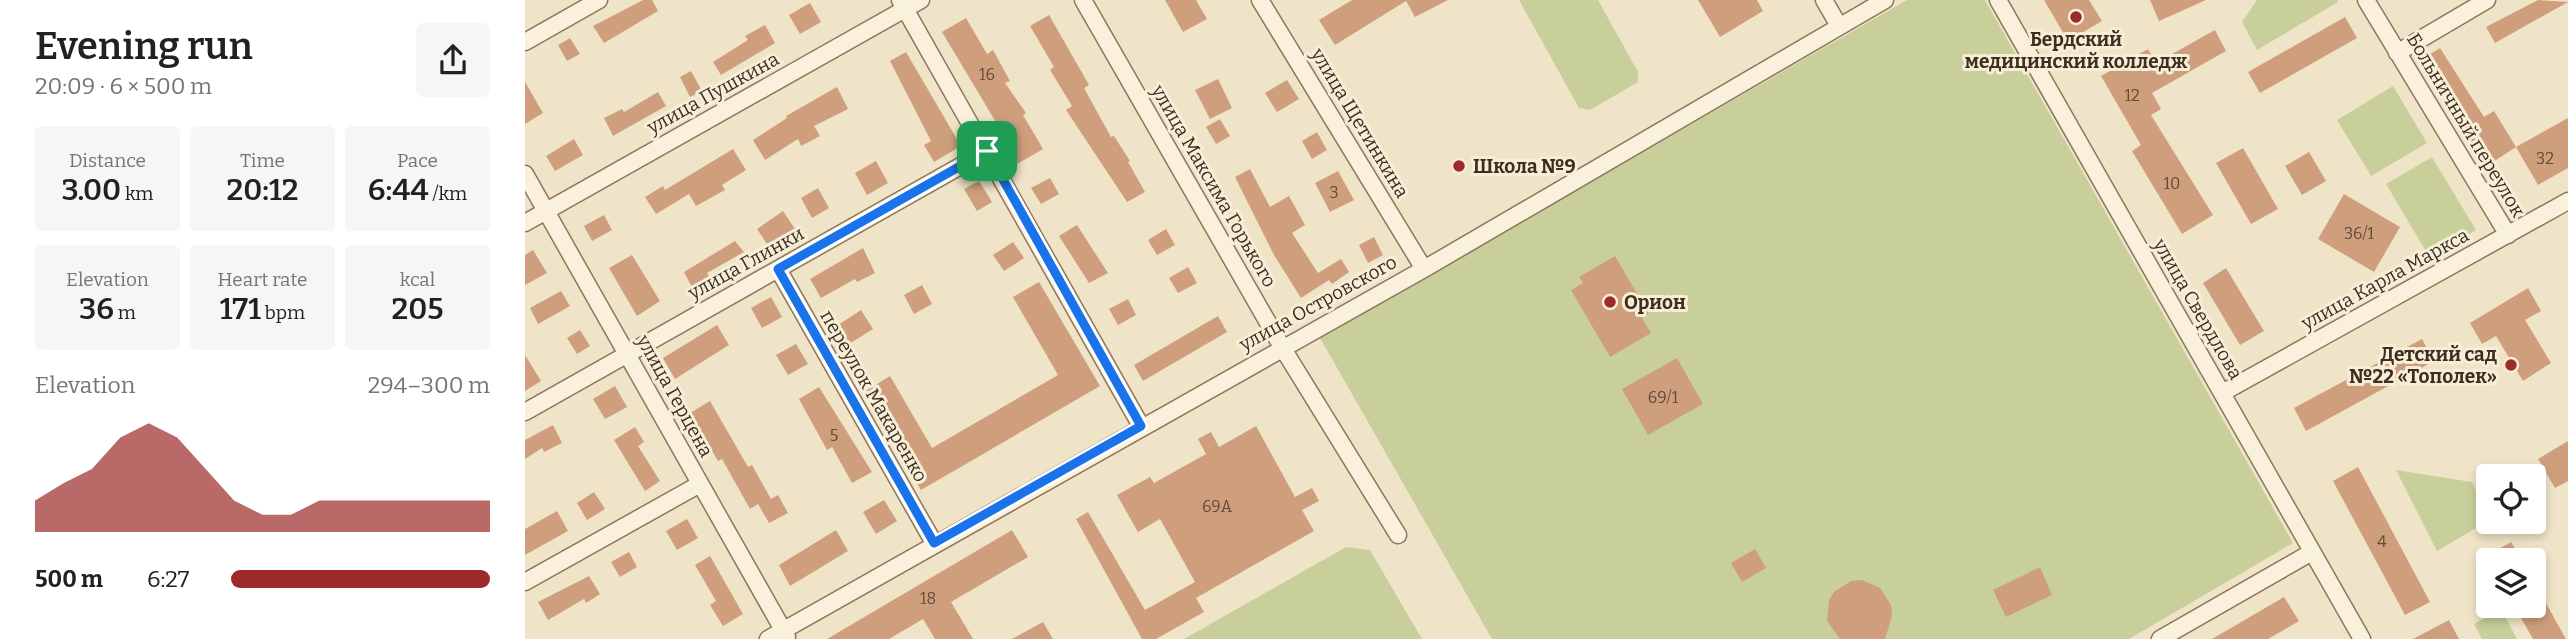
<!DOCTYPE html>
<meta charset="utf-8">
<style>
:root{--surface:#fff;--page:#f6f6f6;--text:#202124;--muted:#757577;--accent:#9e2a2b}
body{margin:0;font-family:Bitter,serif;background:var(--page);color:var(--text);height:100vh;display:flex;flex-direction:column;font-size:26px;white-space:nowrap}
*{box-sizing:border-box;margin:0}
p{font-size:23px;color:var(--muted)}
.icon{flex:none;width:38px;height:38px;fill:none;stroke:currentColor;stroke-width:2;stroke-linecap:round;stroke-linejoin:round}
.map{position:relative;flex:1;overflow:hidden}
.side{display:flex;flex-direction:column;background:var(--surface);width:525px}
.side>*{flex:none}
.buttons{position:absolute;left:1951px;top:464px;display:grid;gap:14px}
.buttons a{display:grid;place-items:center;width:70px;height:70px;border-radius:7px;background:var(--surface);box-shadow:0 4px 10px #0003;font-size:35px}
.pin{position:absolute;display:grid;place-items:center;width:60px;height:60px;color:#fff;margin:-30px;border-radius:14px;box-shadow:0 4px 10px #0006}
.round{display:grid;place-items:center;flex:none;width:74px;height:74px;border-radius:7px;background:var(--page)}
.headline{display:flex;align-items:center;justify-content:space-between;height:119px;padding:0 35px}
h1{font-size:38px;font-weight:600;line-height:52px}
.metrics{display:grid;grid-template-columns:repeat(3,1fr);gap:10px;height:119px;padding:7px 35px}
.metrics div{display:grid;align-content:center;border-radius:7px;background:var(--page);text-align:center}
.metrics b{font-size:30px;font-weight:600}
.metrics small{font-size:19px;font-weight:400}
.metrics p{font-size:19px}
.chart{height:196px;padding:14px 35px}
.chart p{display:flex;justify-content:space-between}
.chart svg{width:100%;height:126px;margin-top:7px;fill:var(--accent);opacity:.7}
ul{padding:0 35px;list-style:none;font-size:23px}
li{display:grid;grid-template-columns:112px 84px 1fr;align-items:center;height:52px}
li i{height:18px;border-radius:9px;background:var(--accent)}
main{display:flex;flex:1;min-height:0}
.map>svg:first-child{display:block}
.green{fill:#c9cf9b}
.building{fill:#cf9f7d}
.lines{fill:none;stroke-linecap:round;stroke-linejoin:round}
.minor-casing{stroke:#8d765c;stroke-width:19}
.minor{stroke:#faf1dc;stroke-width:16}
.route-casing{stroke:#fff;stroke-width:14}
.route{stroke:#1a73e8;stroke-width:9}
.poi-dot{fill:#9e2a2b;stroke:#f7eed8;stroke-width:2.5}
.labels{text-anchor:middle;dominant-baseline:central;stroke-width:6;stroke-linejoin:round;paint-order:stroke}
.number-label{font-size:16px;fill:#624a37}
.poi-label{font-size:19px;font-weight:bold;fill:#3d2e20;stroke:#f7eed8;text-anchor:start}
.street-label{font-size:19px;fill:#3d2e20;stroke:#f7eed8}
</style>
<main>
<section class="side">
<div class="headline"><div><h1>Evening run</h1><p>20:09 · 6 × 500 m</p></div><a class="round"><svg class="icon" aria-label="share" viewBox="0 0 24 24"><path d="M12 15V3M7 8l5-5 5 5M5 13v7h14v-7"/></svg></a></div>
<div class="metrics">
<div><p>Distance</p><b>3.00<small> km</small></b></div>
<div><p>Time</p><b>20:12</b></div>
<div><p>Pace</p><b>6:44<small> /km</small></b></div>
</div>
<div class="metrics">
<div><p>Elevation</p><b>36<small> m</small></b></div>
<div><p>Heart rate</p><b>171<small> bpm</small></b></div>
<div><p>kcal</p><b>205</b></div>
</div>
<div class="chart"><p><span>Elevation</span>294–300 m</p>
<svg viewBox="0 0 160 44" preserveAspectRatio="none"><path d="M0 44V33L10 27L20 22L30 11L40 6L50 11L60 22L70 33L80 38L90 38L100 33L110 33L120 33L130 33L140 33L150 33L160 33V44z"/></svg>
</div>
<ul>
<li><b>500 m</b>6:27<i style="width:100%"></i></li>
</ul>
</section>
<div class="map">
<svg width="2043" height="639" viewBox="0 0 2043 639">
<rect width="100%" height="100%" fill="#f0e4c8"/>
<!-- green -->
<path class="green" d="M 994,0 L 1073,0 L 1113,72 L 1113,82 L 1065,110 L 1054,108 Z
M 1382,0 L 1460,0 L 1768,543 L 1604,639 L 967,639 L 795,338 Z
M 1732,0 L 1812,0 L 1813,2 L 1732,50 L 1717,22 Z
M 1868,86 L 1902,143 L 1846,176 L 1812,120 Z
M 1907,157 L 1951,230 L 1905,258 L 1861,184 Z
M 1871,470 L 1947,482 L 1963,521 L 1912,551 Z
M 821,547 L 845,550 L 897,639 L 659,639 Z
M 1976,609 L 1992,639 L 1957,639 L 1949,624 Z"/>
<!-- building -->
<path class="building" d="M 118,0 L 127,0 L 133,11 L 79,43 L 68,26 Z
M 640,0 L 671,0 L 682,19 L 658,32 Z
M 827,0 L 923,0 L 890,17 L 881,1 L 810,45 L 794,20 Z
M 1173,0 L 1232,0 L 1238,11 L 1195,37 Z
M 1519,0 L 1564,0 L 1577,21 L 1543,41 Z
M 1625,0 L 1681,0 L 1634,21 Z
M 2013,0 L 2043,2 L 1970,43 L 1961,27 Z
M 285,3 L 296,22 L 275,34 L 264,15 Z
M 524,15 L 564,85 L 559,88 L 586,137 L 589,136 L 605,161 L 603,162 L 620,192 L 602,202 L 541,110 L 547,106 L 525,70 L 529,67 L 505,26 Z
M 1820,17 L 1832,38 L 1735,93 L 1723,72 Z
M 441,18 L 462,54 L 468,50 L 485,81 L 480,83 L 501,113 L 498,115 L 518,149 L 492,164 L 481,146 L 484,144 L 417,32 Z
M 240,25 L 250,43 L 196,75 L 188,62 L 223,40 L 220,36 Z
M 1690,30 L 1701,51 L 1627,93 L 1636,109 L 1626,115 L 1688,215 L 1657,234 L 1607,151 L 1616,145 L 1576,76 L 1623,49 L 1631,63 Z
M 45,38 L 55,54 L 42,61 L 33,45 Z
M 1915,48 L 1959,117 L 1969,111 L 1991,147 L 1962,166 L 1894,61 Z
M 381,52 L 436,146 L 409,162 L 399,145 L 406,141 L 365,61 Z
M 166,71 L 177,91 L 165,97 L 155,77 Z
M 693,79 L 707,108 L 685,119 L 670,90 Z
M 762,80 L 774,99 L 752,112 L 740,93 Z
M 0,82 L 18,113 L 0,124 Z
M 312,87 L 323,109 L 289,126 L 295,136 L 276,146 L 273,139 L 240,160 L 228,140 L 262,118 L 261,116 Z
M 133,92 L 141,106 L 88,136 L 79,118 L 97,109 L 99,112 Z
M 2043,118 L 2043,168 L 2013,185 L 1991,147 Z
M 695,119 L 705,136 L 691,144 L 681,127 Z
M 792,132 L 802,150 L 787,159 L 777,141 Z
M 49,139 L 58,155 L 30,171 L 21,156 Z
M 1718,148 L 1753,209 L 1726,224 L 1691,163 Z
M 208,149 L 221,170 L 197,185 L 200,190 L 171,206 L 164,194 L 131,214 L 120,197 L 138,186 L 140,190 Z
M 1784,152 L 1801,181 L 1777,195 L 1760,166 Z
M 351,161 L 363,183 L 342,195 L 330,173 Z
M 725,169 L 745,207 L 764,196 L 780,225 L 767,233 L 793,273 L 816,259 L 824,272 L 807,284 L 804,280 L 776,298 L 749,255 L 710,177 Z
M 813,171 L 829,200 L 805,212 L 790,183 Z
M 525,178 L 534,194 L 516,204 L 506,188 Z
M 454,181 L 467,202 L 452,211 L 439,189 Z
M 293,188 L 304,208 L 287,218 L 276,198 Z
M 1819,194 L 1875,227 L 1849,272 L 1793,239 Z
M 258,211 L 270,229 L 244,247 L 232,229 Z
M 79,215 L 87,230 L 67,241 L 59,226 Z
M 552,225 L 583,273 L 564,283 L 534,236 Z
M 641,229 L 650,245 L 632,255 L 623,240 Z
M 849,237 L 858,255 L 843,263 L 834,245 Z
M 210,241 L 219,252 L 182,273 L 185,278 L 167,287 L 159,272 Z
M 488,242 L 499,258 L 479,271 L 468,255 Z
M 338,248 L 350,273 L 332,282 L 330,279 L 296,298 L 285,279 Z
M 8,250 L 22,273 L 0,285 L 0,255 Z
M 107,255 L 135,301 L 112,316 L 84,268 Z
M 1090,256 L 1124,314 L 1117,318 L 1126,333 L 1085,357 L 1046,290 L 1058,283 L 1054,277 Z
M 663,267 L 672,283 L 653,293 L 644,278 Z
M 1701,268 L 1739,331 L 1715,345 L 1678,283 Z
M 514,282 L 575,386 L 396,490 L 339,392 L 365,376 L 407,448 L 533,375 L 488,297 Z
M 397,285 L 407,304 L 389,314 L 379,295 Z
M 2003,288 L 2016,311 L 2000,320 L 2026,363 L 1998,381 L 1971,336 L 1957,344 L 1945,323 Z
M 36,291 L 45,306 L 13,324 L 5,308 Z
M 246,297 L 257,317 L 237,328 L 226,308 Z
M 603,299 L 611,315 L 593,325 L 584,309 Z
M 336,310 L 348,329 L 324,344 L 313,325 Z
M 693,316 L 702,332 L 618,381 L 609,365 Z
M 192,325 L 204,345 L 150,379 L 138,358 Z
M 55,330 L 65,346 L 52,354 L 42,338 Z
M 1897,339 L 1909,361 L 1781,431 L 1769,408 Z
M 271,344 L 283,364 L 263,375 L 251,355 Z
M 0,355 L 16,381 L 0,391 Z
M 1152,358 L 1178,404 L 1123,435 L 1097,389 Z
M 90,386 L 102,407 L 80,419 L 68,399 Z
M 294,387 L 347,472 L 327,483 L 307,447 L 302,450 L 274,399 Z
M 185,401 L 223,467 L 227,465 L 246,499 L 253,495 L 263,513 L 244,523 L 233,504 L 225,509 L 197,459 L 193,461 L 165,413 Z
M 28,425 L 37,443 L 19,452 L 17,448 L 0,459 L 0,440 Z
M 731,426 L 770,497 L 787,488 L 794,501 L 777,510 L 789,531 L 671,598 L 679,612 L 631,639 L 617,639 L 551,519 L 563,512 L 620,610 L 670,582 L 635,519 L 613,532 L 592,495 L 625,477 L 629,483 L 681,454 L 673,439 L 686,432 L 694,447 Z
M 110,427 L 119,442 L 113,446 L 135,481 L 120,491 L 89,440 Z
M 2043,441 L 2043,481 L 2030,488 L 2013,459 Z
M 1833,467 L 1905,602 L 1880,615 L 1808,481 Z
M 69,492 L 80,509 L 62,520 L 52,503 Z
M 359,500 L 372,521 L 351,534 L 338,512 Z
M 32,511 L 43,531 L 0,555 L 0,529 Z
M 162,519 L 173,538 L 152,550 L 141,531 Z
M 311,530 L 323,551 L 265,586 L 254,565 Z
M 487,530 L 503,557 L 426,602 L 448,639 L 410,639 L 398,619 L 364,639 L 302,639 Z
M 1986,542 L 1997,560 L 1954,560 Z
M 1230,549 L 1241,568 L 1217,582 L 1206,563 Z
M 104,552 L 112,567 L 95,577 L 86,562 Z
M 185,556 L 218,614 L 198,626 L 185,605 L 191,601 L 170,565 Z
M 1515,567 L 1527,595 L 1481,617 L 1468,590 Z
M 64,576 L 75,594 L 61,603 L 59,599 L 23,620 L 13,602 Z
M 1337,580 L 1355,588 L 1366,605 L 1367,616 L 1360,639 L 1315,639 L 1302,621 L 1304,600 L 1309,592 L 1326,581 Z
M 2009,582 L 2041,639 L 2008,639 L 1989,606 L 2009,606 Z
M 1759,597 L 1774,621 L 1743,639 L 1687,639 Z
M 1924,620 L 1934,639 L 1888,639 Z
M 518,622 L 528,639 L 487,639 Z"/>
<g class="lines">
<!-- minor casing -->
<g class="minor-casing">
<path id="minor" d="M 375,0 L 616,426
M 558,0 L 757,347 L 873,535
M 735,0 L 899,269
M 1299,0 L 1314,26
M 1473,0 L 1837,639
M 1841,0 L 1983,235
M 0,42 L 74,0
M 1872,53 L 1962,0
M 0,174 L 262,637
M 0,223 L 396,0
M 253,269 L 409,543
M 1697,393 L 2043,201
M 0,412 L 462,151
M 0,582 L 175,484
M 243,639 L 899,269 L 1360,0
M 1635,639 L 1787,552"/>
</g>
<!-- minor -->
<use href="#minor" class="minor"/>
</g>
<g class="lines">
<!-- route casing -->
<g class="route-casing">
<path id="route" d="M 462,151 L 616,426 L 409,543 L 253,269 Z"/>
</g>
<!-- route -->
<use href="#route" class="route"/>
</g>
<!-- markers -->
<g class="poi-dot">
<circle cx="1551" cy="17" r="7"/>
<circle cx="934" cy="166" r="7"/>
<circle cx="1085" cy="302" r="7"/>
<circle cx="1986" cy="365" r="7"/>
</g>
<g class="labels">
<!-- number labels -->
<g class="number-label">
<text x="462" y="74">16</text>
<text x="1607" y="95">12</text>
<text x="2020" y="158">32</text>
<text x="1647" y="183">10</text>
<text x="809" y="192">3</text>
<text x="1834" y="233">36/1</text>
<text x="1138" y="397">69/1</text>
<text x="309" y="435">5</text>
<text x="692" y="506">69А</text>
<text x="1857" y="541">4</text>
<text x="403" y="598">18</text>
</g>
<!-- poi labels -->
<g class="poi-label">
<text x="1551" y="39" text-anchor="middle">Бердский<tspan x="1551" dy="22">медицинский колледж</tspan></text>
<text x="948" y="166">Школа №9</text>
<text x="1099" y="302">Орион</text>
<text x="1972" y="354" text-anchor="end">Детский сад<tspan x="1972" dy="22">№22 «Тополек»</tspan></text>
</g>
<!-- street labels -->
<g class="street-label">
<text transform="translate(188 93) rotate(-29)">улица Пушкина</text>
<text transform="translate(835 123) rotate(59)">улица Щетинкина</text>
<text transform="translate(1941 125) rotate(59)">Больничный переулок</text>
<text transform="translate(689 186) rotate(60)">улица Максима Горького</text>
<text transform="translate(221 263) rotate(-29)">улица Глинки</text>
<text transform="translate(1860 279) rotate(-29)">улица Карла Маркса</text>
<text transform="translate(793 303) rotate(-29)">улица Островского</text>
<text transform="translate(1673 309) rotate(60)">улица Свердлова</text>
<text transform="translate(150 396) rotate(61)">улица Герцена</text>
<text transform="translate(349 396) rotate(60)">переулок Макаренко</text>
</g>
</g>
</svg>
<div class="buttons">
<a><svg class="icon" aria-label="locate" viewBox="0 0 24 24"><circle cx="12" cy="12" r="6"/><path d="M12 2v4M12 18v4M2 12h4M18 12h4"/></svg></a>
<a><svg class="icon" aria-label="layers" viewBox="0 0 24 24"><path d="M12 4l9 5-9 5-9-5zM3 14l9 5 9-5"/></svg></a>
</div>
<div class="pin" style="left:462px;top:151px;background:#1e9e55"><svg class="icon" aria-label="arrive" viewBox="0 0 24 24"><path d="M6 21V4h12l-3 4 3 4H6"/></svg></div>
</div>
</main>
